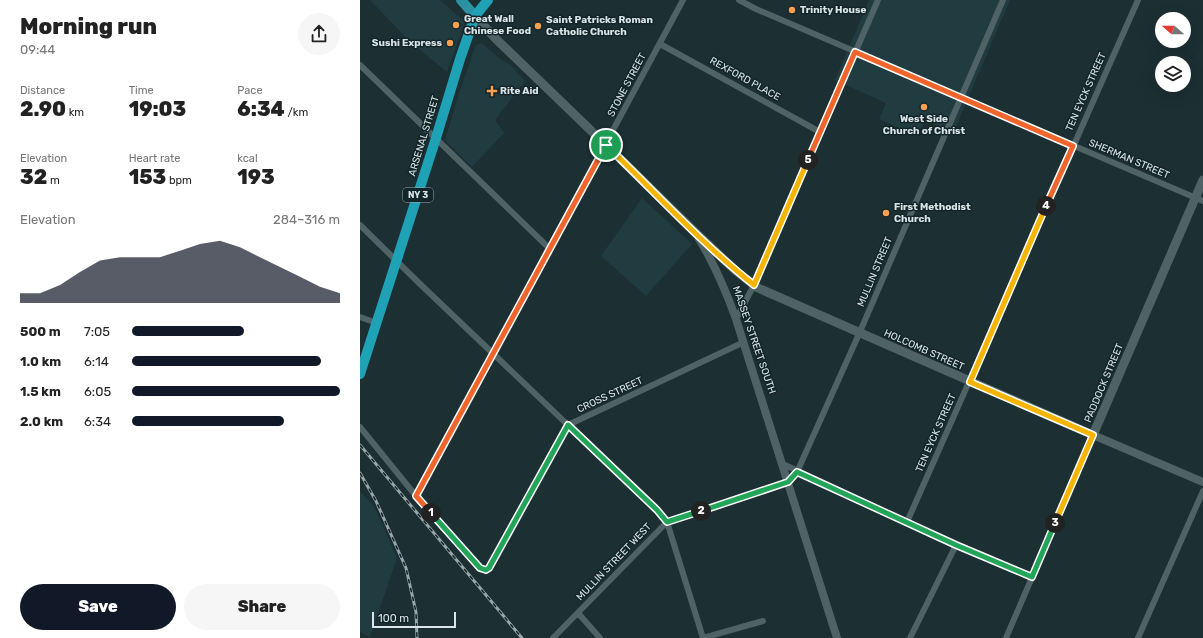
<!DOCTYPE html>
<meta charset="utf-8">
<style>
:root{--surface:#fff;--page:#f6f6f6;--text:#222;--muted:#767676;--accent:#111827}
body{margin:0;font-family:Rubik,sans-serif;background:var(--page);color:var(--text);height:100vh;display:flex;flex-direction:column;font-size:15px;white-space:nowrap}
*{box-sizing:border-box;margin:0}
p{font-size:13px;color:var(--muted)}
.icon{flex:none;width:22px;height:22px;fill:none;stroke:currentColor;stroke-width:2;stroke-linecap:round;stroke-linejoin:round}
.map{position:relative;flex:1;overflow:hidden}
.sheet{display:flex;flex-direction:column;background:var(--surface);width:360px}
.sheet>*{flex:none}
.needle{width:26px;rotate:290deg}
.tools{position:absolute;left:795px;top:12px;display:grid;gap:8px}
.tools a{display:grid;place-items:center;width:36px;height:36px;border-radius:50%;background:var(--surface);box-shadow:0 4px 16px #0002;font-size:20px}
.scale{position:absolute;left:12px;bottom:10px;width:84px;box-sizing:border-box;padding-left:4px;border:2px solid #d9e5e7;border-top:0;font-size:11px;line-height:14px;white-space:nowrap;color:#d9e5e7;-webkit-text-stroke:3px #132529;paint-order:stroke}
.pin{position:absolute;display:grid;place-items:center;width:34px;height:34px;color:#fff;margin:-17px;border:2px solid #fff;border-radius:50%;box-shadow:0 1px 4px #0007}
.km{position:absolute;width:20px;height:20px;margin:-10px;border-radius:50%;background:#222;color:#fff;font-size:11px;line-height:20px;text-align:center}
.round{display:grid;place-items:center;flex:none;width:42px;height:42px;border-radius:21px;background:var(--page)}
.head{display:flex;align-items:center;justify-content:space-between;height:68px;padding:0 20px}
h1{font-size:22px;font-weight:800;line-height:30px}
.figures{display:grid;grid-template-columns:repeat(3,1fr);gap:6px;height:68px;padding:4px 20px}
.figures div{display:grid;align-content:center}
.figures b{font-size:20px;font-weight:800}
.figures small{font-size:11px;font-weight:400}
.figures p{font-size:11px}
.chart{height:112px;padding:8px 20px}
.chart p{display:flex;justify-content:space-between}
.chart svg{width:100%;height:72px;margin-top:4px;fill:var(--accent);opacity:.7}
.action{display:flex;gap:8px;margin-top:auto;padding:8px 20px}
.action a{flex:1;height:46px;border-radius:24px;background:var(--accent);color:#fff;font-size:16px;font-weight:800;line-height:46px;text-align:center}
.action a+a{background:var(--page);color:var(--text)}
ul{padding:0 20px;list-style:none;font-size:13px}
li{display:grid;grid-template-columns:64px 48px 1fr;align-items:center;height:30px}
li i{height:10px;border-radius:5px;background:var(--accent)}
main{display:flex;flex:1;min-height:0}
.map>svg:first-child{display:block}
.built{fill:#213c41}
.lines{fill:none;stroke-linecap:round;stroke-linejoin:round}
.minor{stroke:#4f6367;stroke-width:6}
.tertiary{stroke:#4f6367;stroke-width:8}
.secondary{stroke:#4f6367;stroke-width:9}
.primary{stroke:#2c92a2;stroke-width:10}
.trunk{stroke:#20a2b6;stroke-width:10}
.rail-casing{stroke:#98a6a9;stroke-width:3}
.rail{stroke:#132529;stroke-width:1.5;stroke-dasharray:4.5;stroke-linecap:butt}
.split-1-casing{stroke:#fff;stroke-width:8}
.split-2-casing{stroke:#fff;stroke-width:8}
.split-3-casing{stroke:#fff;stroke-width:8}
.split-4-casing{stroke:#fff;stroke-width:8}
.split-5-casing{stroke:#fff;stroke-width:8}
.split-6-casing{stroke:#fff;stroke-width:8}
.split-1{stroke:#f0652b;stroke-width:5}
.split-2{stroke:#22a559;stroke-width:5}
.split-3{stroke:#22a559;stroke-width:5}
.split-4{stroke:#f5b400;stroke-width:5}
.split-5{stroke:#f0652b;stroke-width:5}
.split-6{stroke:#f5b400;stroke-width:5}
.poi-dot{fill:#fa9f4f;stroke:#132529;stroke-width:1.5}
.labels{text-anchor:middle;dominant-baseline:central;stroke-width:3;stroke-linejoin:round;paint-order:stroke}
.shield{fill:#132529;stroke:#9eabae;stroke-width:1}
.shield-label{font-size:9px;font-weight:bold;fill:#d9e5e7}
.poi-label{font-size:10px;font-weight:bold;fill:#d9e5e7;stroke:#132529;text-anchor:start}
.street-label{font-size:10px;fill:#d9e5e7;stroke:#132529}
</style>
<main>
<section class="sheet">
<div class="head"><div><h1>Morning run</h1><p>09:44</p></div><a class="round"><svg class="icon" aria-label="share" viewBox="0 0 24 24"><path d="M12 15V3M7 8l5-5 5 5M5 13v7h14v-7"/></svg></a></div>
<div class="figures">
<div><p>Distance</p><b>2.90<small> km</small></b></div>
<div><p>Time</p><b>19:03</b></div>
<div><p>Pace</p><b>6:34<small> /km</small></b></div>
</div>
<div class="figures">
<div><p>Elevation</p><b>32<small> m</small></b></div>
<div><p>Heart rate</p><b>153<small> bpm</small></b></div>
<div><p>kcal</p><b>193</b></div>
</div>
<div class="chart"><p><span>Elevation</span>284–316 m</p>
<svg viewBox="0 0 160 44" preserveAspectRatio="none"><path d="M0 44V38L10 38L20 33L30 25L40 18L50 16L60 16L70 16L80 12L90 8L100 6L110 10L120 16L130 22L140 28L150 34L160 38V44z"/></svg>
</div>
<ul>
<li><b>500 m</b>7:05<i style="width:54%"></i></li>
<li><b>1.0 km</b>6:14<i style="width:91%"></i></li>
<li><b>1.5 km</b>6:05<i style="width:100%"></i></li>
<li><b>2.0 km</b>6:34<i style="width:73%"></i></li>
</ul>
<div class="action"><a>Save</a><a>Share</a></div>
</section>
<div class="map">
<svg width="843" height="638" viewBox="0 0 843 638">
<rect width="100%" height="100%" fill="#1c2f33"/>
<!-- built -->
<path class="built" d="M 10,0 L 80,0 L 105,22 L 87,72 L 50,42 Z
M 509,0 L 650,0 L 593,133 L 565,120 L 557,136 L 519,119 L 526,103 L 475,80 Z
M 122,43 L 140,59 L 151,65 L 165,81 L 135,120 L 144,133 L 112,167 L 85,140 L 98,96 L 116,45 Z
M 282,198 L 332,244 L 286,296 L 241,256 Z
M 0,491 L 14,506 L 37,558 L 10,637 L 0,632 Z"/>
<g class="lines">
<!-- minor -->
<path class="minor" d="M 379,0 L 396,9 L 587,91 L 602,98 L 843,201
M 300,44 L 460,132
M 0,65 L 190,249
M 0,225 L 58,282 L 297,510 L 307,522 L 343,638
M 0,317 L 17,323
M 376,319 L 394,285 L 518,0
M 0,427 L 56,496 L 120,568 L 126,570 L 129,568 L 208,425 L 384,342
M 423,464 L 596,545 L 672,577
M 56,496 L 323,0
M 547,522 L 778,0
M 218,613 L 240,638
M 193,638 L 307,522 L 428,482 L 437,472 L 499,334 L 643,0
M 343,638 L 403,621
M 550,638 L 596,545
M 646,638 L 733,435
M 778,638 L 843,491"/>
<!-- tertiary -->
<path class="tertiary" d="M 339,239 C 355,265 366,291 376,319 L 477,638
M 733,435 L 843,482"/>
<!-- secondary -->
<path class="secondary" d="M 115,16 L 135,38 L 246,145 L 336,233 L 376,271 L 398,288 L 733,435 L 843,180"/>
<!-- primary -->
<path class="primary" d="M 101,0 L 115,16"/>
<!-- trunk -->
<path class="trunk" d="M 0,374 L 76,138 L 100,59 L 115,16 L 128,0"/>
<!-- rail casing -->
<g class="rail-casing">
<path id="rail" d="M 0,445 L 162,638
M 0,473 L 16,501 L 46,568 L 56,612 L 57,638"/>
</g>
<!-- rail -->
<use href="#rail" class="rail"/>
</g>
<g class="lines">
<!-- split-1 casing -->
<g class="split-1-casing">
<path id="split-1" d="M 71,513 L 56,496 L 246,145"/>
</g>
<!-- split-2 casing -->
<g class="split-2-casing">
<path id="split-2" d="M 71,513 L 120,568 L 126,570 L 129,568 L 208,425 L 297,510 L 307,522 L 341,511"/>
</g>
<!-- split-3 casing -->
<g class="split-3-casing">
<path id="split-3" d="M 341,511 L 428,482 L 437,472 L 596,545 L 672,577 L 695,523"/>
</g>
<!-- split-4 casing -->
<g class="split-4-casing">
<path id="split-4" d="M 686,206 L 610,382 L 733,435 L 695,523"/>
</g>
<!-- split-5 casing -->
<g class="split-5-casing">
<path id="split-5" d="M 448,160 L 495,52 L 713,146 L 686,206"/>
</g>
<!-- split-6 casing -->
<g class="split-6-casing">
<path id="split-6" d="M 246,145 C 295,192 341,243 394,285 L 448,160"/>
</g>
<!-- split-1 -->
<use href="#split-1" class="split-1"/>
<!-- split-2 -->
<use href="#split-2" class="split-2"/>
<!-- split-3 -->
<use href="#split-3" class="split-3"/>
<!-- split-4 -->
<use href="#split-4" class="split-4"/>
<!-- split-5 -->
<use href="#split-5" class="split-5"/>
<!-- split-6 -->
<use href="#split-6" class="split-6"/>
</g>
<!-- markers -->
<g class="poi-dot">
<circle cx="432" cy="10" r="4"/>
<circle cx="96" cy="25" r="4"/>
<circle cx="178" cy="26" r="4"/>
<circle cx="90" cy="43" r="4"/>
<path d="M130 85h4v4h4v4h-4v4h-4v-4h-4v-4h4z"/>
<circle cx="564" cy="107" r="4"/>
<circle cx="526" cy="213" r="4"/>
</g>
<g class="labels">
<!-- shield labels -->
<rect class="shield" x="43" y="188" width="30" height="14" rx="3"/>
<g class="shield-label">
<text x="58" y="195">NY 3</text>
</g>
<!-- poi labels -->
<g class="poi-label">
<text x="440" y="10">Trinity House</text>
<text x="104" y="19">Great Wall<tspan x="104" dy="12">Chinese Food</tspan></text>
<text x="186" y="20">Saint Patricks Roman<tspan x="186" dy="12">Catholic Church</tspan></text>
<text x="82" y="43" text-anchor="end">Sushi Express</text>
<text x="140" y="91">Rite Aid</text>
<text x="564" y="119" text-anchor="middle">West Side<tspan x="564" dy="12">Church of Christ</tspan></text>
<text x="534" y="207">First Methodist<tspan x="534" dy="12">Church</tspan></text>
</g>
<!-- street labels -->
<g class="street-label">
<text transform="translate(385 79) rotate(29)">REXFORD PLACE</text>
<text transform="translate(267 85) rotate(-62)">STONE STREET</text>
<text transform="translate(726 92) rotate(-66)">TEN EYCK STREET</text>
<text transform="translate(64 136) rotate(-73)">ARSENAL STREET</text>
<text transform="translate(769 159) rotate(23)">SHERMAN STREET</text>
<text transform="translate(515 272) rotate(-67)">MULLIN STREET</text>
<text transform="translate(394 340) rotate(71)">MASSEY STREET SOUTH</text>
<text transform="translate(564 350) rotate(24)">HOLCOMB STREET</text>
<text transform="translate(744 383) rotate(-67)">PADDOCK STREET</text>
<text transform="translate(250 395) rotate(-25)">CROSS STREET</text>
<text transform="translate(576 433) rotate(-66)">TEN EYCK STREET</text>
<text transform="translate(254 562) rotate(-46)">MULLIN STREET WEST</text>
</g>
</g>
</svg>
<div class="tools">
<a><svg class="needle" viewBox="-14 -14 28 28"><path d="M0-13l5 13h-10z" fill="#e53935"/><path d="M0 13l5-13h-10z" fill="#767676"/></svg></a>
<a><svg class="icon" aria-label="layers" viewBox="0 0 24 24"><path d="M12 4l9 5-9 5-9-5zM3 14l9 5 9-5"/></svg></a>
</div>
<div class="scale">100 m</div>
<div class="pin" style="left:246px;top:145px;background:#1e9e55"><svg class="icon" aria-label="arrive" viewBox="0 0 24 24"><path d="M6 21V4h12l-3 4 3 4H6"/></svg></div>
<b class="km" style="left:71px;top:513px">1</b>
<b class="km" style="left:341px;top:511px">2</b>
<b class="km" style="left:695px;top:523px">3</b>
<b class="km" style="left:686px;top:206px">4</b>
<b class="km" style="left:448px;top:160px">5</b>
</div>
</main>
